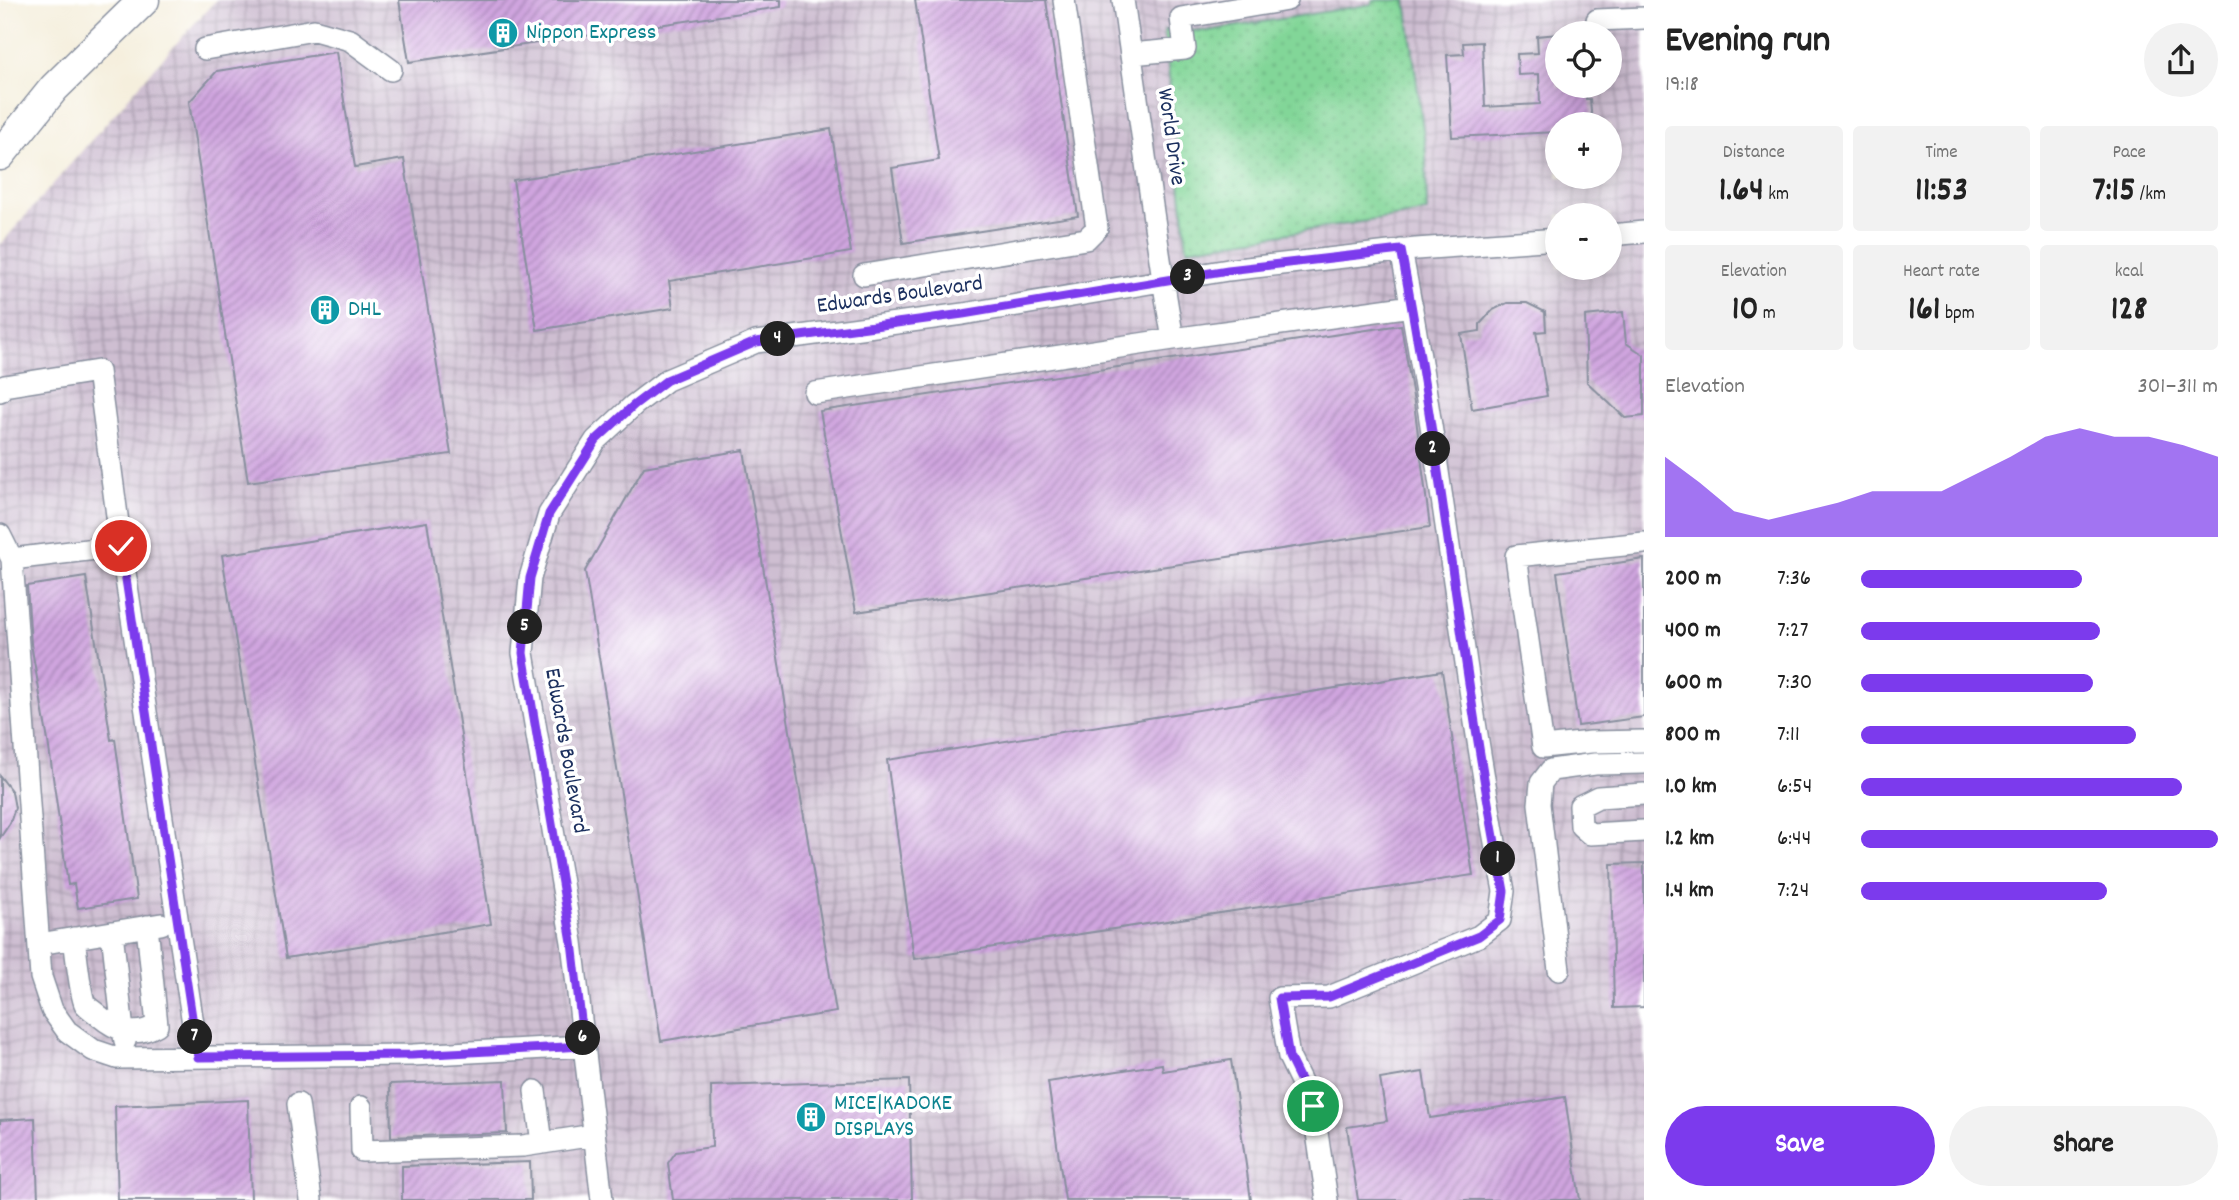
<!DOCTYPE html>
<meta charset="utf-8">
<style>
:root{--surface:#fff;--page:#f2f2f2;--text:#222;--muted:#767676;--accent:#7c3aed}
body{margin:0;font-family:Dekko,sans-serif;background:var(--page);color:var(--text);height:100vh;display:flex;flex-direction:column;font-size:26px;white-space:nowrap}
*{box-sizing:border-box;margin:0}
p{font-size:23px;color:var(--muted)}
.icon{flex:none;width:38px;height:38px;fill:none;stroke:currentColor;stroke-width:2;stroke-linecap:round;stroke-linejoin:round}
.map{position:relative;flex:1;overflow:hidden}
.panel{display:flex;flex-direction:column;background:var(--surface);width:595px}
.panel>*{flex:none}
.tools{position:absolute;left:1545px;top:21px;display:grid;gap:14px}
.tools a{display:grid;place-items:center;width:77px;height:77px;border-radius:50%;background:var(--surface);box-shadow:0 4px 18px #0003;font-size:35px}
.pin{position:absolute;display:grid;place-items:center;width:60px;height:60px;color:#fff;margin:-30px;border:4px solid #fff;border-radius:50%;box-shadow:0 2px 7px #0007}
.km{position:absolute;width:35px;height:35px;margin:-18px;border-radius:50%;background:#222;color:#fff;font-size:19px;line-height:35px;text-align:center}
.round{display:grid;place-items:center;flex:none;width:74px;height:74px;border-radius:37px;background:var(--page)}
.headline{display:flex;align-items:center;justify-content:space-between;height:119px;padding:0 21px}
h1{font-size:38px;font-weight:700;line-height:52px}
.metrics{display:grid;grid-template-columns:repeat(3,1fr);gap:10px;height:119px;padding:7px 21px}
.metrics div{display:grid;align-content:center;border-radius:7px;background:var(--page);text-align:center}
.metrics b{font-size:35px;font-weight:700}
.metrics small{font-size:19px;font-weight:400}
.metrics p{font-size:19px}
.chart{height:196px;padding:14px 21px}
.chart p{display:flex;justify-content:space-between}
.chart svg{width:100%;height:126px;margin-top:7px;fill:var(--accent);opacity:.7}
.button{display:flex;gap:14px;margin-top:auto;padding:14px 21px}
.button a{flex:1;height:80px;border-radius:42px;background:var(--accent);color:#fff;font-size:28px;font-weight:700;line-height:80px;text-align:center}
.button a+a{background:var(--page);color:var(--text)}
ul{padding:0 21px;list-style:none;font-size:23px}
li{display:grid;grid-template-columns:112px 84px 1fr;align-items:center;height:52px}
li i{height:18px;border-radius:9px;background:var(--accent)}
main{display:flex;flex:1;min-height:0}
.map>svg:first-child{display:block}
.industrial{fill:url(#industrial-grid);fill-rule:evenodd}
.grass{fill:url(#grass-dots);stroke:#4e827b;stroke-width:2}
.building{fill:url(#building-hatch)}
.lines{fill:none;stroke-linecap:round;stroke-linejoin:round}
.minor-casing{stroke:#888f9e;stroke-width:24}
.highway-casing{stroke:#888f9e;stroke-width:33}
.minor{stroke:#fff;stroke-width:21}
.highway{stroke:#fff;stroke-width:30}
.route-casing{stroke:#fff;stroke-width:14}
.route{stroke:#7c3aed;stroke-width:9}
.labels{text-anchor:middle;dominant-baseline:central;stroke-width:7;stroke-linejoin:round;paint-order:stroke}
.culture-label{font-size:23px;fill:#0d838f;stroke:#fff;text-anchor:start}
.street-label{font-size:23px;fill:#1b2f5e;stroke:#fff}
</style>
<main>
<div class="map">
<svg width="1644" height="1200" viewBox="0 0 1644 1200">
<defs>
<pattern id="industrial-grid" width="8" height="8" patternUnits="userSpaceOnUse" patternTransform="scale(1.75)"><rect width="8" height="8" fill="#cebed1"/><path d="M0 4h8M4 0v8" fill="none" stroke="#a69bad"/></pattern>
<pattern id="grass-dots" width="8" height="8" patternUnits="userSpaceOnUse" patternTransform="scale(1.75)"><rect width="8" height="8" fill="#82d698"/><path d="M2 2h.1M6 6h.1" fill="none" stroke="#70b885" stroke-width="1.8" stroke-linecap="round"/></pattern>
<pattern id="building-hatch" width="6" height="6" patternUnits="userSpaceOnUse" patternTransform="scale(1.75)"><rect width="6" height="6" fill="#d0a5df"/><path d="M-1 1l2-2M0 6l6-6M5 7l2-2" fill="none" stroke="#a887b8"/></pattern>
</defs>
<rect width="100%" height="100%" fill="#fff"/>
<filter id="ink" filterUnits="userSpaceOnUse"><feTurbulence type="fractalNoise" baseFrequency=".0143" numOctaves="2"/><feDisplacementMap in="SourceGraphic" scale="14" xChannelSelector="R" yChannelSelector="G"/><feConvolveMatrix kernelMatrix="1 2 1 2 8 2 1 2 1" color-interpolation-filters="sRGB"/></filter>
<filter id="wash" filterUnits="userSpaceOnUse"><feTurbulence type="fractalNoise" baseFrequency=".00686" numOctaves="4" result="noise"/><feDisplacementMap in="SourceGraphic" scale="28" xChannelSelector="R" yChannelSelector="G"/><feGaussianBlur stdDeviation="1.57" result="paint"/><feColorMatrix in="noise" values="0 0 0 0 0 0 0 0 0 0 0 0 0 0 0 0 0 1.4 0 .05"/><feComposite in="paint" operator="in"/></filter>
<g filter="url(#wash)">
<rect width="100%" height="100%" fill="#f5efdd"/>
<!-- industrial -->
<path class="industrial" d="M 216,0 L 1644,0 L 1644,1200 L 0,1200 L 0,245 L 163,58 ZM 1558,33 L 1610,33 L 1610,86 L 1558,86 ZM 1558,124 L 1610,124 L 1610,177 L 1558,177 ZM 1558,215 L 1610,215 L 1610,268 L 1558,268 Z"/>
<!-- grass -->
<path class="grass" d="M 1372,0 L 1406,0 L 1426,151 L 1427,212 L 1187,249 L 1164,30 L 1207,31 L 1372,4 Z"/>
<g id="blocks">
<!-- building -->
<path class="building" d="M 399,0 L 781,0 L 781,7 L 409,62 Z
M 915,0 L 1046,0 L 1078,216 L 903,243 L 892,168 L 939,160 Z
M 1558,34 L 1558,86 L 1576,86 L 1577,92 L 1586,92 L 1586,99 L 1590,99 L 1592,124 L 1558,124 L 1558,132 L 1452,137 L 1447,55 L 1464,54 L 1463,43 L 1482,42 L 1485,107 L 1540,104 L 1539,74 L 1518,75 L 1517,54 L 1538,53 L 1537,36 Z
M 336,52 L 355,167 L 404,159 L 451,454 L 248,482 L 189,102 L 217,71 Z
M 831,129 L 851,252 L 669,281 L 673,308 L 537,330 L 513,180 Z
M 1507,303 L 1527,303 L 1545,312 L 1546,331 L 1536,332 L 1547,396 L 1472,409 L 1461,334 L 1480,331 L 1480,324 L 1493,310 Z
M 1623,312 L 1626,343 L 1644,355 L 1644,416 L 1625,418 L 1587,382 L 1585,316 Z
M 1401,325 L 1414,403 L 1430,527 L 856,612 L 820,411 Z
M 744,450 L 836,1012 L 661,1041 L 585,571 L 644,467 Z
M 427,522 L 491,924 L 286,958 L 222,555 Z
M 1644,559 L 1644,717 L 1578,726 L 1557,572 Z
M 86,577 L 111,740 L 115,739 L 137,899 L 78,908 L 74,884 L 68,885 L 48,741 L 31,644 L 27,586 Z
M 1442,671 L 1473,875 L 914,959 L 887,760 Z
M 0,776 L 12,792 L 15,808 L 10,823 L 0,838 Z
M 1644,863 L 1644,1007 L 1614,1008 L 1611,864 Z
M 1231,1060 L 1251,1200 L 1065,1200 L 1048,1082 L 1162,1064 L 1163,1071 Z
M 1423,1072 L 1430,1118 L 1565,1097 L 1580,1200 L 1358,1200 L 1347,1127 L 1387,1121 L 1380,1079 Z
M 505,1080 L 507,1133 L 391,1137 L 390,1084 Z
M 909,1080 L 912,1200 L 673,1200 L 668,1163 L 676,1152 L 712,1147 L 711,1086 Z
M 248,1100 L 251,1200 L 118,1200 L 115,1106 Z
M 35,1118 L 38,1200 L 0,1200 L 0,1120 Z
M 530,1162 L 531,1200 L 402,1200 L 402,1166 Z"/>
</g>
</g>
<g filter="url(#ink)">
<use href="#blocks" fill-opacity="0" stroke="#888f9e" stroke-width="2"/>
<g class="lines">
<!-- minor casing -->
<g class="minor-casing">
<path id="minor" d="M 1123,0 C 1140,113 1153,227 1173,339
M 1597,20 L 1644,18
M 205,49 L 314,30 L 350,40 L 391,70
M 1131,54 L 1185,49 L 1181,18 L 1287,0
M 1610,235 L 1644,232
M 864,275 L 1086,239 L 1097,228 L 1064,0
M 0,391 L 4,386 L 98,371 L 121,546
M 815,393 L 1173,339 L 1412,306
M 0,535 L 12,559
M 1644,543 L 1516,556 L 1543,747 L 1591,742 L 1644,741
M 1644,794 L 1598,797 L 1580,806 L 1581,826 L 1590,834 L 1644,831
M 112,932 L 123,1031 L 125,1041
M 74,938 C 76,951 80,995 85,1004 C 88,1008 94,1011 98,1015 C 117,1031 135,1038 157,1025 L 147,926
M 39,944 L 161,924
M 1559,970 L 1539,804 L 1541,783 L 1551,770 L 1595,764 L 1644,763
M 198,1057 L 121,546 L 12,559 L 41,977 L 52,1010 L 67,1031 L 93,1050 L 117,1058 L 413,1055 L 584,1046
M 535,1091 L 542,1143
M 298,1104 L 311,1200
M 361,1107 L 362,1151 L 523,1146 L 594,1135
M 602,1200 L 572,942 L 523,653 L 530,578 L 549,514 L 596,440 L 634,405 L 667,380 L 756,342 L 963,314 L 1228,270 L 1416,249 L 1558,239
M 1327,1200 L 1313,1106 L 1289,1057 L 1279,998 L 1329,997 L 1479,936 L 1500,920 L 1504,891 C 1463,678 1442,463 1401,250"/>
</g>
<!-- highway casing -->
<g class="highway-casing">
<path id="highway" d="M 0,155 L 54,88 L 144,0"/>
</g>
<!-- minor -->
<use href="#minor" class="minor"/>
<!-- highway -->
<use href="#highway" class="highway"/>
</g>
</g>
<g class="lines" filter="url(#ink)">
<!-- route casing -->
<g class="route-casing">
<path id="route" d="M 121,546 L 198,1057 L 412,1055 L 584,1046 L 572,942 L 523,653 L 530,578 L 549,514 L 596,440 L 634,405 L 667,380 L 756,342 L 963,314 L 1228,270 L 1401,250 C 1442,463 1463,679 1504,891 L 1500,920 L 1479,936 L 1329,997 L 1279,998 L 1289,1057 L 1313,1106"/>
</g>
<!-- route -->
<use href="#route" class="route"/>
</g>
<!-- icons -->
<defs>
<g id="building-disc" transform="scale(1.575)"><circle r="9.5" fill="#0f9aa8" stroke="#fff"/><path d="M-4-6H4V6H1V3H-1V6H-4ZM-2.5-4.3h1.7v1.8h-1.7ZM.8-4.3h1.7v1.8H.8ZM-2.5-1h1.7V.8h-1.7ZM.8-1h1.7V.8H.8Z" fill="#fff"/></g>
</defs>
<g fill-rule="evenodd">
<use href="#building-disc" x="503" y="33"/>
<use href="#building-disc" x="325" y="310"/>
<use href="#building-disc" x="811" y="1117"/>
</g>
<g class="labels">
<!-- culture labels -->
<g class="culture-label">
<text x="526" y="33">Nippon Express</text>
<text x="348" y="310">DHL</text>
<text x="834" y="1104">MICE|KADOKE<tspan x="834" dy="26">DISPLAYS</tspan></text>
</g>
<!-- street labels -->
<g class="street-label">
<text transform="translate(1170 137) rotate(82)">World Drive</text>
<text transform="translate(900 296) rotate(-8)">Edwards Boulevard</text>
<text transform="translate(565 751) rotate(80)">Edwards Boulevard</text>
</g>
</g>
</svg>
<div class="tools">
<a><svg class="icon" aria-label="locate" viewBox="0 0 24 24"><circle cx="12" cy="12" r="6"/><path d="M12 2v4M12 18v4M2 12h4M18 12h4"/></svg></a>
<a>+</a>
<a>−</a>
</div>
<div class="pin" style="left:1313px;top:1106px;background:#1e9e55"><svg class="icon" aria-label="arrive" viewBox="0 0 24 24"><path d="M6 21V4h12l-3 4 3 4H6"/></svg></div>
<div class="pin" style="left:121px;top:546px;background:#d93025"><svg class="icon" aria-label="check" viewBox="0 0 24 24"><path d="M5 12l5 5 9-10"/></svg></div>
<b class="km" style="left:1498px;top:859px">1</b>
<b class="km" style="left:1433px;top:449px">2</b>
<b class="km" style="left:1188px;top:277px">3</b>
<b class="km" style="left:778px;top:339px">4</b>
<b class="km" style="left:525px;top:627px">5</b>
<b class="km" style="left:583px;top:1038px">6</b>
<b class="km" style="left:195px;top:1037px">7</b>
</div>
<section class="panel">
<div class="headline"><div><h1>Evening run</h1><p>19:18</p></div><a class="round"><svg class="icon" aria-label="share" viewBox="0 0 24 24"><path d="M12 15V3M7 8l5-5 5 5M5 13v7h14v-7"/></svg></a></div>
<div class="metrics">
<div><p>Distance</p><b>1.64<small> km</small></b></div>
<div><p>Time</p><b>11:53</b></div>
<div><p>Pace</p><b>7:15<small> /km</small></b></div>
</div>
<div class="metrics">
<div><p>Elevation</p><b>10<small> m</small></b></div>
<div><p>Heart rate</p><b>161<small> bpm</small></b></div>
<div><p>kcal</p><b>128</b></div>
</div>
<div class="chart"><p><span>Elevation</span>301–311 m</p>
<svg viewBox="0 0 160 44" preserveAspectRatio="none"><path d="M0 44V16L10 25L20 35L30 38L40 35L50 32L60 28L70 28L80 28L90 22L100 16L110 9L120 6L130 9L140 9L150 12L160 16V44z"/></svg>
</div>
<ul>
<li><b>200 m</b>7:36<i style="width:62%"></i></li>
<li><b>400 m</b>7:27<i style="width:67%"></i></li>
<li><b>600 m</b>7:30<i style="width:65%"></i></li>
<li><b>800 m</b>7:11<i style="width:77%"></i></li>
<li><b>1.0 km</b>6:54<i style="width:90%"></i></li>
<li><b>1.2 km</b>6:44<i style="width:100%"></i></li>
<li><b>1.4 km</b>7:24<i style="width:69%"></i></li>
</ul>
<div class="button"><a>Save</a><a>Share</a></div>
</section>
</main>
